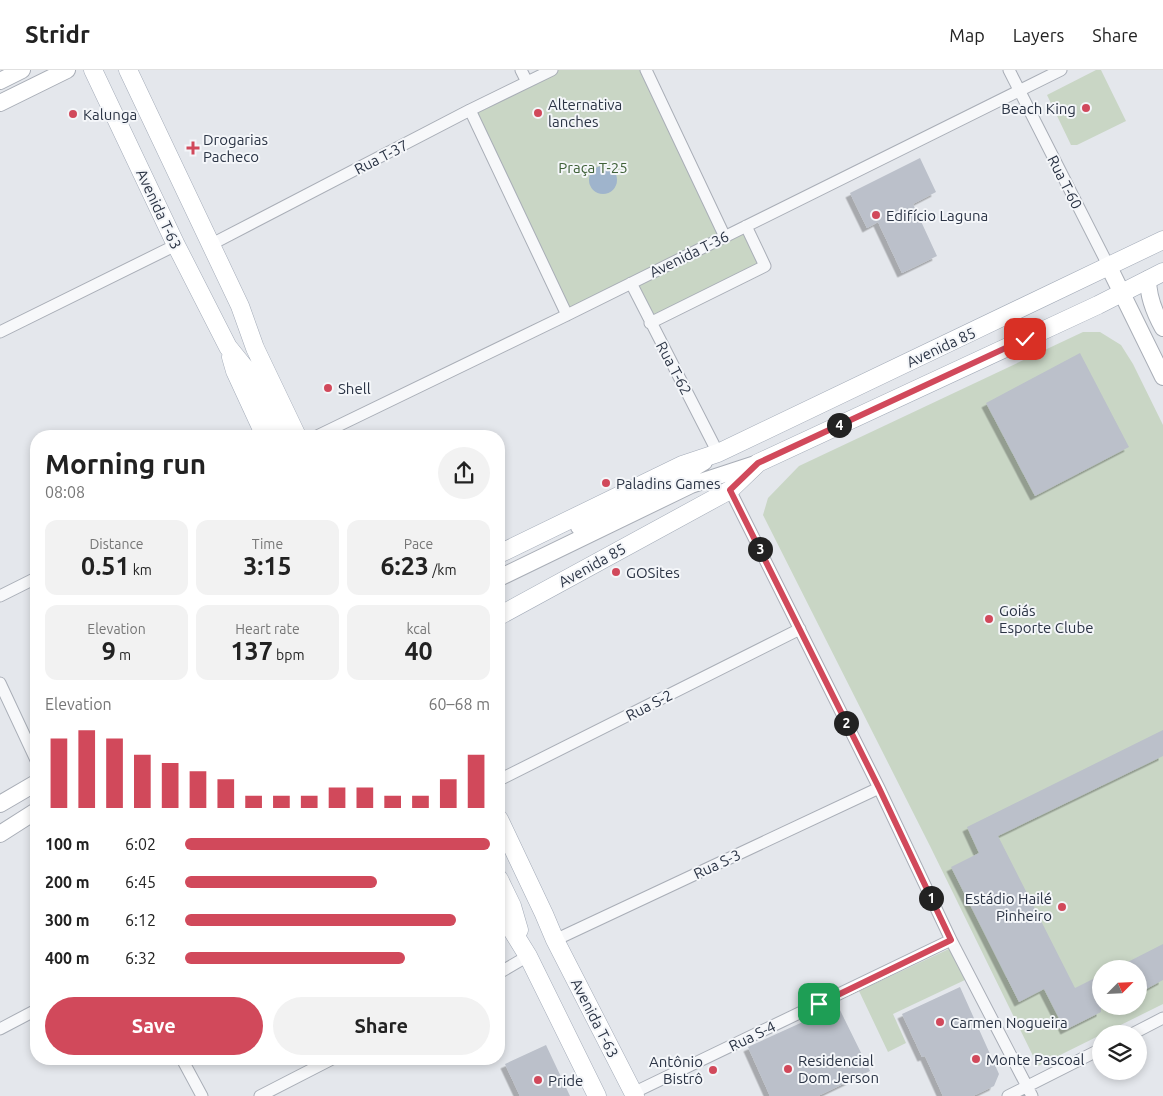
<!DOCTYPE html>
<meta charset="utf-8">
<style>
:root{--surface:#fff;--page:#f2f2f2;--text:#222;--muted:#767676;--line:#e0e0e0;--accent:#d1495b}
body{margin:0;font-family:Ubuntu,sans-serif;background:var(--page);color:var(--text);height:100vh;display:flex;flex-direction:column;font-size:19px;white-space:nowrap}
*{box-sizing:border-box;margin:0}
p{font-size:16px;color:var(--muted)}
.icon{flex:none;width:28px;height:28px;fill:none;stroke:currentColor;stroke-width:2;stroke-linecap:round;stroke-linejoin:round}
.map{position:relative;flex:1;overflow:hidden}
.details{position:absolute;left:30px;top:360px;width:475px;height:635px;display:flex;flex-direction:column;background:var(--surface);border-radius:20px;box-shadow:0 2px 8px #0003}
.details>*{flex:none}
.needle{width:32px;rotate:66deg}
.tools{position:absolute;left:1092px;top:890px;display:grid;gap:10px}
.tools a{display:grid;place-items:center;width:55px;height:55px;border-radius:50%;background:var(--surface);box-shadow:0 2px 8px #0003;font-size:25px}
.pin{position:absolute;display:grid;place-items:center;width:42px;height:42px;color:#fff;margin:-21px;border-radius:10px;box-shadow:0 2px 8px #0006}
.km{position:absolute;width:25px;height:25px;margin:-12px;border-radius:50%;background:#222;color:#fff;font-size:14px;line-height:25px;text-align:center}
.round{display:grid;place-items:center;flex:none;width:52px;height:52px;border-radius:26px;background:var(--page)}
.headline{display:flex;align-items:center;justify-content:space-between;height:85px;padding:0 15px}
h1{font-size:28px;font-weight:700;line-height:38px}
.figures{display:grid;grid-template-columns:repeat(3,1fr);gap:8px;height:85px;padding:5px 15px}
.figures div{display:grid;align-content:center;border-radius:12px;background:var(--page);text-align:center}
.figures b{font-size:25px;font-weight:700}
.figures small{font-size:14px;font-weight:400}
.figures p{font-size:14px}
.chart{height:140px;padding:10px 15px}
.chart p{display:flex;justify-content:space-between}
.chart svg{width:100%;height:90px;margin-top:5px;stroke:var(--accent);stroke-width:6}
.primary-button{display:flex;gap:10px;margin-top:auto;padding:10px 15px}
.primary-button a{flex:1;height:58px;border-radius:30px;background:var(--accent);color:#fff;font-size:20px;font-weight:700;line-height:58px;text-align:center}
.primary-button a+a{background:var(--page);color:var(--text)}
ul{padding:0 15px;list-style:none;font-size:16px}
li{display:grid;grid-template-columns:80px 60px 1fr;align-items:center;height:38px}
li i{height:12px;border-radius:6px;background:var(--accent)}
header{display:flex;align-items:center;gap:30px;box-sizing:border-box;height:70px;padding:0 25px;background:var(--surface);border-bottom:1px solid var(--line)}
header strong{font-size:24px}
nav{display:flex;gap:28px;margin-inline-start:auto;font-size:18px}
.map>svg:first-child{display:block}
.green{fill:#c9d6c5;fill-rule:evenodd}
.water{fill:#9fb4cc}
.building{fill:#bbc0ca;filter:url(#shadow)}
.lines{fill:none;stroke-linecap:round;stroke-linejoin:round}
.minor-casing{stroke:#a9aeb7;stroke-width:13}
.secondary-casing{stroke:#a9aeb7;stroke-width:18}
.primary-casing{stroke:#a3abb8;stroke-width:19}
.minor{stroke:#f7f8fa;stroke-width:11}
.secondary{stroke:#fff;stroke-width:16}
.primary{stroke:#fff;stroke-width:18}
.route-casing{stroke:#fff;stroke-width:10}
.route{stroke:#d1495b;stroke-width:6}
.poi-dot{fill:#d1495b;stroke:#f4f6f9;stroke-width:2}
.labels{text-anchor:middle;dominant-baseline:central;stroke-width:4;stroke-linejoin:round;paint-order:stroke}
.poi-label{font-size:15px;fill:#2b3445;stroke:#f4f6f9;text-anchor:start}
.street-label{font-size:15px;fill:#2b3445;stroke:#f4f6f9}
.park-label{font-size:15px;fill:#3f6138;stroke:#f4f6f9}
</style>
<header>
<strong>Stridr</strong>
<nav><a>Map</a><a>Layers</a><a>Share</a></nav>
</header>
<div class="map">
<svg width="1163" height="1026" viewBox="0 0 1163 1026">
<defs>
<filter id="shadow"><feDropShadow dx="-4.5" dy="4.5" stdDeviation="0" flood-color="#0004"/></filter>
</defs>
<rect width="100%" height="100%" fill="#e4e7ec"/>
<!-- green -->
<path class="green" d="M 556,0 L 644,0 L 719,165 L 568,243 L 473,41 Z
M 1096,0 L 1101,0 L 1126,51 L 1077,75 L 1071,75 L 1047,25 Z
M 744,163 L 758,194 L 653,245 L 638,215 Z
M 1083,262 L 1100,262 L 1121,275 L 1133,294 L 1163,355 L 1163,934 L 1038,996 L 930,776 L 763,445 L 768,428 L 799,396 ZM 1101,899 L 1139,899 L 1139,936 L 1101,936 Z
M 951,878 L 967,909 L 893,944 L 906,973 L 888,982 L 859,921 Z"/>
<!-- water -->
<path class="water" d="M589 110a14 14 0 1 1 28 0a14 14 0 1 1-28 0Z"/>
<!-- building -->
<path class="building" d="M 920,88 L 936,122 L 913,134 L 937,186 L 902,203 L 878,152 L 867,158 L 850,123 Z
M 1080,283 L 1129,377 L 1035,426 L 986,333 Z
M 1163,660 L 1163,686 L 998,766 L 1075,918 L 1101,905 L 1101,942 L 1065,960 L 1044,919 L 1019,932 L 951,797 L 979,783 L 967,757 Z
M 1163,874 L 1163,910 L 1139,923 L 1139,899 L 1114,899 Z
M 960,917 L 999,1004 L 994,1016 L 973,1026 L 943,1026 L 925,986 L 922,987 L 902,944 Z
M 838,936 L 870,1001 L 818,1026 L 770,1026 L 748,977 Z
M 546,975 L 570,1026 L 520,1026 L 505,994 Z"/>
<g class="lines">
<!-- minor casing -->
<g class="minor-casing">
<path id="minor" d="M 521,0 L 527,12
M 646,0 L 725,167
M 1009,0 L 1109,197
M 470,40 L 567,245
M 210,175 L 470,40 L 552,0
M 631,213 L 718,383
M 650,253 L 765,196 L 746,156
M 0,262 L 176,175
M 317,366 L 567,245 L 1061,0
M 730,420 L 879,718 L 951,870 L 1032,1026
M 0,526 L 36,508
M 0,613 L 36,690
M 499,710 L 800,559
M 555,870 L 879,718
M 499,903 L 528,886
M 0,959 L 36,940
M 1132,964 L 1163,948
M 182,989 L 202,1026
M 633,1023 L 951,870
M 260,1026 L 332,989
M 1008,1026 L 1101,979"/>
</g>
<!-- secondary casing -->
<g class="secondary-casing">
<path id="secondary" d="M 0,11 L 22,0
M 0,33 L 67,0
M 1109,197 L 1163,307
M 1148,209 C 1148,227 1154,242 1163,258
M 579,457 L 684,404 L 704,392
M 499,508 L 691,415 L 758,393
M 0,734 L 36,713
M 0,764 L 36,741"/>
</g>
<!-- primary casing -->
<g class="primary-casing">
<path id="primary" d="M 93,0 L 176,175 L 228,277 L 249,303 L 281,366
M 128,0 L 240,236 L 255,278 L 297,366
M 231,287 L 235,301 L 265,366
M 499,484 L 682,395 L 718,383 L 1163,170
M 499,546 L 730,420 L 758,393 L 1098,235 L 1163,202
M 499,749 L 544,844 L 555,870 L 635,1026
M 499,809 L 512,836 L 519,860
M 499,839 L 528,886 L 597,1026"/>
</g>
<!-- minor -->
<use href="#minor" class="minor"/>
<!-- secondary -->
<use href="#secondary" class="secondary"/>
<!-- primary -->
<use href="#primary" class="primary"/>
</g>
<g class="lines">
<!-- route casing -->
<g class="route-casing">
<path id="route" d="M 819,934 L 951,870 L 879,718 L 730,420 L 758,393 L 1025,269"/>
</g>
<!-- route -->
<use href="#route" class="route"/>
</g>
<!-- markers -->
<g class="poi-dot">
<circle cx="1086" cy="38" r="5"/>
<circle cx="538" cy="43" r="5"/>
<circle cx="73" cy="44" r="5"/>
<path d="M190.5 70.5h5v5h5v5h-5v5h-5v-5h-5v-5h5z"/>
<circle cx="876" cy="145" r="5"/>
<circle cx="328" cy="318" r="5"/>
<circle cx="606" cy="413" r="5"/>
<circle cx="616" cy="502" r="5"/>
<circle cx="989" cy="549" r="5"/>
<circle cx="1062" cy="837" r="5"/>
<circle cx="940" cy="952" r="5"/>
<circle cx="976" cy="989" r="5"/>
<circle cx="788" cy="999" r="5"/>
<circle cx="713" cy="1000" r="5"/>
<circle cx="538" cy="1010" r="5"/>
</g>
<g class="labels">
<!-- poi labels -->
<g class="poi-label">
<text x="548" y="34">Alternativa<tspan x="548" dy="17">lanches</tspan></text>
<text x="1076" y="38" text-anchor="end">Beach King</text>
<text x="83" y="44">Kalunga</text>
<text x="203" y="69">Drogarias<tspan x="203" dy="17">Pacheco</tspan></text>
<text x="886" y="145">Edifício Laguna</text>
<text x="338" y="318">Shell</text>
<text x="616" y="413">Paladins Games</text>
<text x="626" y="502">GOSites</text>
<text x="999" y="540">Goiás<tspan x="999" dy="17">Esporte Clube</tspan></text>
<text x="1052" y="828" text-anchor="end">Estádio Hailé<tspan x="1052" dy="17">Pinheiro</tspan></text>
<text x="950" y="952">Carmen Nogueira</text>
<text x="986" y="989">Monte Pascoal</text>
<text x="798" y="990">Residencial<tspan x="798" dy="17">Dom Jerson</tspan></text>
<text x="703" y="991" text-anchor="end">Antônio<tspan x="703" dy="17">Bistrô</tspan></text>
<text x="548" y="1010">Pride</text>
</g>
<!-- street labels -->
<g class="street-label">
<text transform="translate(381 87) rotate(-27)">Rua T-37</text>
<text transform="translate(1065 112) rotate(63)">Rua T-60</text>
<text transform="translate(159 139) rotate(65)">Avenida T-63</text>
<text transform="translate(689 184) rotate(-26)">Avenida T-36</text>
<text transform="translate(941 277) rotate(-25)">Avenida 85</text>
<text transform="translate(674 298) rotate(62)">Rua T-62</text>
<text transform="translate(592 495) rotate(-29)">Avenida 85</text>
<text transform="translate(649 635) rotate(-27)">Rua S-2</text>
<text transform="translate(717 794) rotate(-25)">Rua S-3</text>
<text transform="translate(595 948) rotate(63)">Avenida T-63</text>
<text transform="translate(752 966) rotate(-26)">Rua S-4</text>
</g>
<!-- park labels -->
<g class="park-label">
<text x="593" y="97">Praça T-25</text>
</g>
</g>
</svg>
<div class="tools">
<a><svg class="needle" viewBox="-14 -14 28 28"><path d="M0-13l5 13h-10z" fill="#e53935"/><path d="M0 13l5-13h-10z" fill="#767676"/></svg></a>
<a><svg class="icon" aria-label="layers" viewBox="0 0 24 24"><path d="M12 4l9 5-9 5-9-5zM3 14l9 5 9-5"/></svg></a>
</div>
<div class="pin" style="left:819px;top:934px;background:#1e9e55"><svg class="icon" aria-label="arrive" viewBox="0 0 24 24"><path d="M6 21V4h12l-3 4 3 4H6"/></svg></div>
<div class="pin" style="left:1025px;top:269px;background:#d93025"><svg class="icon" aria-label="check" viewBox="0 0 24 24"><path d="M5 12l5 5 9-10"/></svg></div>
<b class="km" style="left:931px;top:828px">1</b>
<b class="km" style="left:846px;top:653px">2</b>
<b class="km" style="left:760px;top:479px">3</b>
<b class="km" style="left:839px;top:355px">4</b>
<section class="details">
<div class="headline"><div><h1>Morning run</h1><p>08:08</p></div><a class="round"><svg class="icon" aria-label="share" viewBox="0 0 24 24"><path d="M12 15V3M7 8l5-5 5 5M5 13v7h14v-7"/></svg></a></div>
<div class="figures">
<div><p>Distance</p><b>0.51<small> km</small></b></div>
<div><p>Time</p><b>3:15</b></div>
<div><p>Pace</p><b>6:23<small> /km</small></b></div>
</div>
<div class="figures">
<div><p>Elevation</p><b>9<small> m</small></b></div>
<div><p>Heart rate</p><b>137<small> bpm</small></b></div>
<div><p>kcal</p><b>40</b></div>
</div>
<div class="chart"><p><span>Elevation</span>60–68 m</p>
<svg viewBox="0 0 160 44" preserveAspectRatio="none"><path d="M5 44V10M15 44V6M25 44V10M35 44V18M45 44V22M55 44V26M65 44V30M75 44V38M85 44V38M95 44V38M105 44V34M115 44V34M125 44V38M135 44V38M145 44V30M155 44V18"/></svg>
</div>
<ul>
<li><b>100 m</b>6:02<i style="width:100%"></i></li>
<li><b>200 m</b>6:45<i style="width:63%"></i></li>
<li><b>300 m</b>6:12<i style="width:89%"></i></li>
<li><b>400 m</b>6:32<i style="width:72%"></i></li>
</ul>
<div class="primary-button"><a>Save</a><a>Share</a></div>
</section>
</div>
